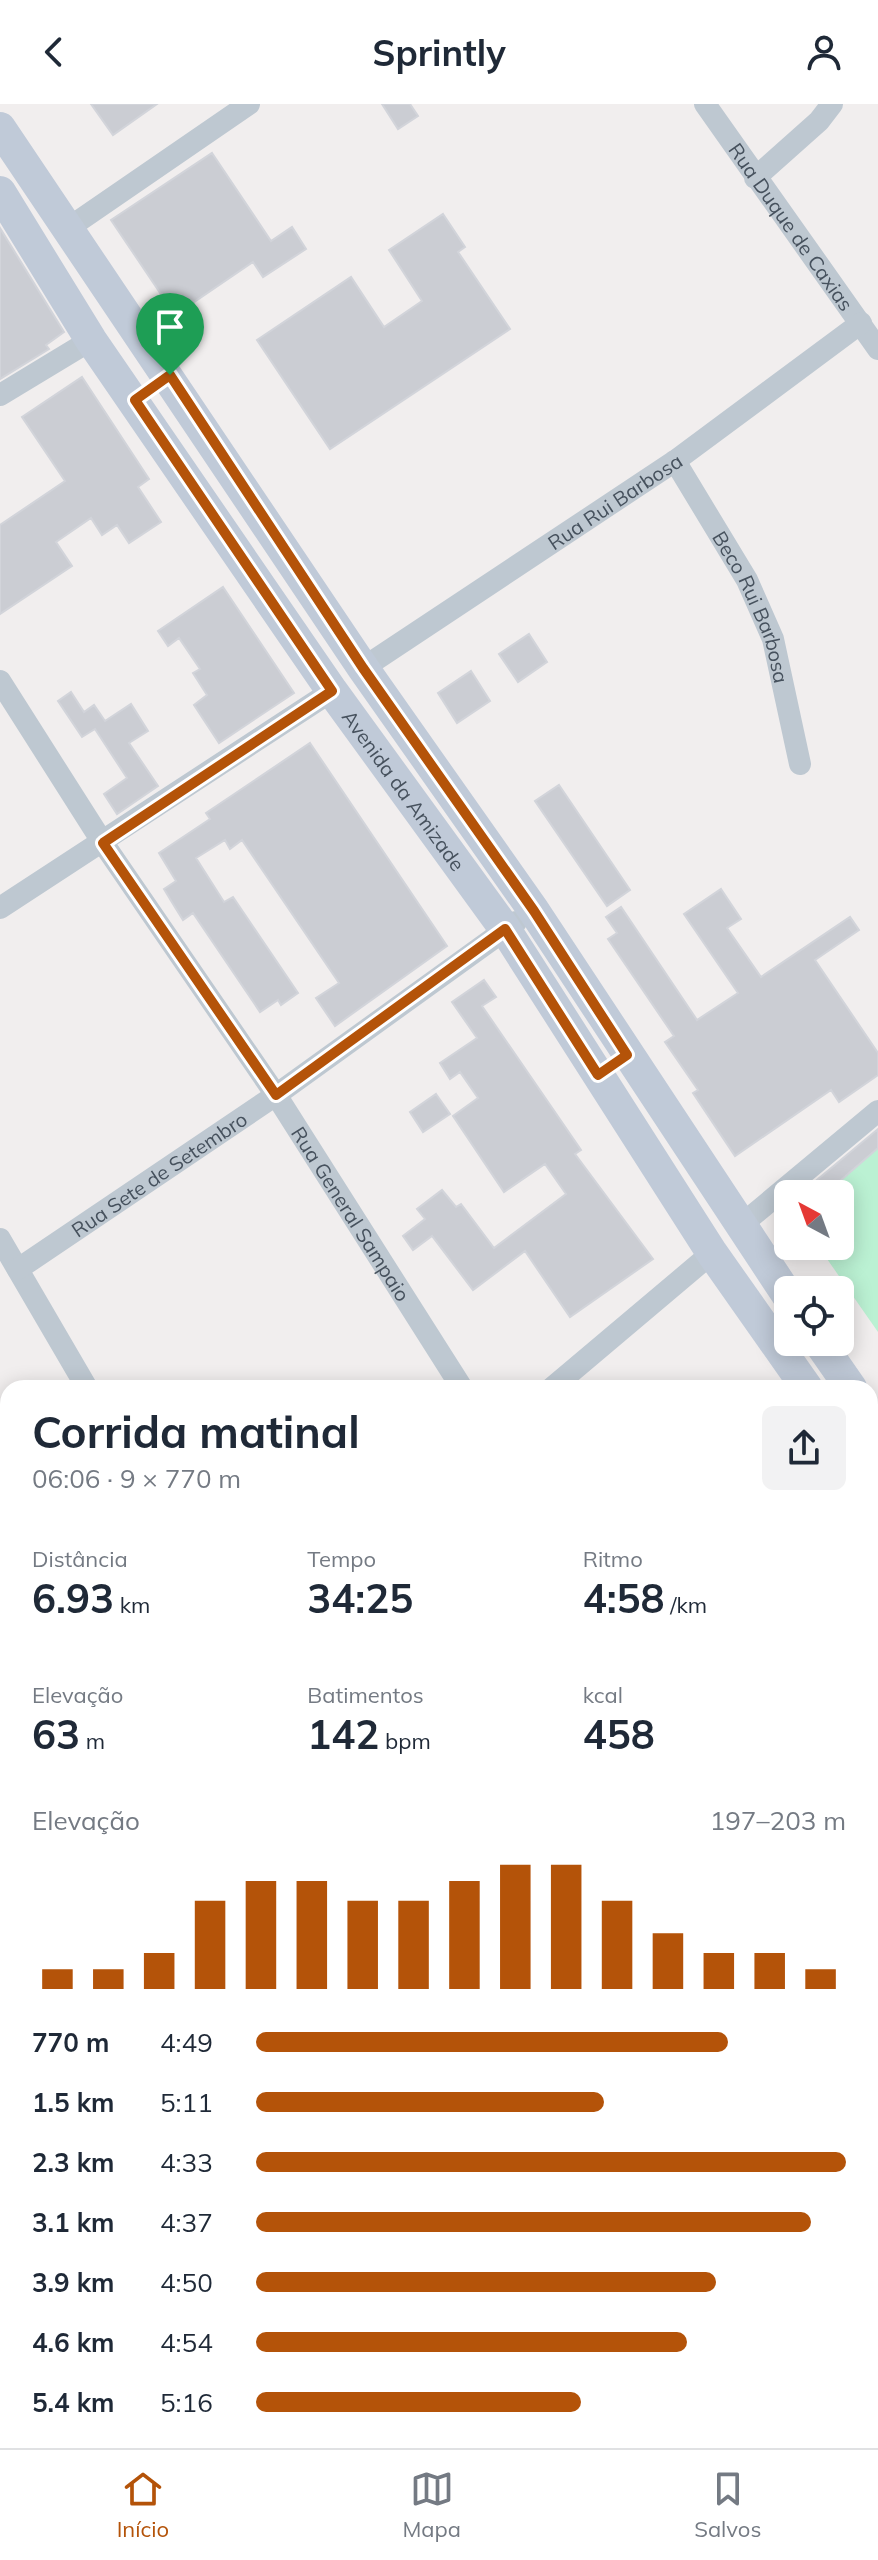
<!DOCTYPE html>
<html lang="pt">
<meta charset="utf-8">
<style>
:root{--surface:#fff;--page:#f2f2f3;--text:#1f2937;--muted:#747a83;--line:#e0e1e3;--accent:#b45309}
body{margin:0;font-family:Mulish,sans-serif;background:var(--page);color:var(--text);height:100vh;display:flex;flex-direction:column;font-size:30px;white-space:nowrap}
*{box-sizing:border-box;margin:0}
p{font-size:26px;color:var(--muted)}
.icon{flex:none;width:44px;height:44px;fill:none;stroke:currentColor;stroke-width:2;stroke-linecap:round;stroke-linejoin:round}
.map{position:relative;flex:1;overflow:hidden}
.sheet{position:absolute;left:0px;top:1276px;width:878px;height:1068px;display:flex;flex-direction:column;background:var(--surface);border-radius:24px 24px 0 0;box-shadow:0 4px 20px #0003}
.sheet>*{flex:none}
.needle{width:52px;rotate:319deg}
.buttons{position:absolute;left:774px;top:1076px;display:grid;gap:16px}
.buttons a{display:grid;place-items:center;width:80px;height:80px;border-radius:12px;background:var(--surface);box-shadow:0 4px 20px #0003;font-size:40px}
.pin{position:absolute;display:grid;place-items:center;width:68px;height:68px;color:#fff;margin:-82px -34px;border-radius:50% 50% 50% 0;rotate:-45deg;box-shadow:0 0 8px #0007}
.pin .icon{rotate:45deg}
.round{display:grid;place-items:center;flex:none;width:84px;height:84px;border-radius:12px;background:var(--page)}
.overview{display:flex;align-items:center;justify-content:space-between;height:136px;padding:0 32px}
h1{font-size:44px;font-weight:700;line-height:60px}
.stats{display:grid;grid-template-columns:repeat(3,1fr);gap:12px;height:136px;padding:8px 32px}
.stats div{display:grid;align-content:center}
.stats b{font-size:40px;font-weight:700}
.stats small{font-size:22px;font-weight:400}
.stats p{font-size:22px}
.chart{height:224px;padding:16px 32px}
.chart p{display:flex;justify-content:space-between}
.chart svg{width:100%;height:144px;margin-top:8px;stroke:var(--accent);stroke-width:6}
ul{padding:0 32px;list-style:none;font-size:26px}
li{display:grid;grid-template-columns:128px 96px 1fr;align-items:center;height:60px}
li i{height:20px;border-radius:10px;background:var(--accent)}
header{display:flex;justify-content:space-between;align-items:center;height:104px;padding:0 32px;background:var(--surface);font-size:36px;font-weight:700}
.menu{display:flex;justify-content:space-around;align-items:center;height:112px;border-top:2px solid var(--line);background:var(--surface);font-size:22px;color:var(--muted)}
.menu a{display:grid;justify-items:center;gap:4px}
.menu .selected{color:var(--accent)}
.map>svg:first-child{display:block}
.green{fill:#bbf1d3}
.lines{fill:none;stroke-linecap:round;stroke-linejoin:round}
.stream{stroke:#86d4ef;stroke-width:6}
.building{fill:#cbcdd3;stroke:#d2d4da;stroke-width:2}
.minor{stroke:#bec8d1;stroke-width:22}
.secondary{stroke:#c0cad8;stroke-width:32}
.route-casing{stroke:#fff;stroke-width:16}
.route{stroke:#b45309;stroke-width:10}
.labels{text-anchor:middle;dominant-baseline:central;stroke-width:6;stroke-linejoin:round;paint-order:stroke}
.street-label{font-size:20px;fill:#46515d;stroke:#fff}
</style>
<header><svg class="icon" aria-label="back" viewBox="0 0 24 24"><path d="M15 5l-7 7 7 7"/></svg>Sprintly<svg class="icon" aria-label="person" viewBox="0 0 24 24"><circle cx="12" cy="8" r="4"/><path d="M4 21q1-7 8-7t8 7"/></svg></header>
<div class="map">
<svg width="878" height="2344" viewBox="0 0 878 2344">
<rect width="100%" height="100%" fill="#f1eeee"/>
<!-- green -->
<path class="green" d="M 878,1044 L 878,1228 L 818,1142 L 840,1142 L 840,1090 L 825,1090 Z
M 870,1920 L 878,1932 L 878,2071 L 870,2076 Z"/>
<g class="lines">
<!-- stream -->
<path class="stream" d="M 16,2344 L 17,2336"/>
</g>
<!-- building -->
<path class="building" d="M 91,0 L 157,0 L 113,31 Z
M 382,0 L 410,0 L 418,12 L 398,25 Z
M 212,49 L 271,137 L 292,123 L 306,145 L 263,173 L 253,158 L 175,211 L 111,116 Z
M 443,110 L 465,143 L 458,148 L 510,225 L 330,345 L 257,236 L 351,173 L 384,223 L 422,197 L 389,146 Z
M 0,124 L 64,228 L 46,241 L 49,245 L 0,275 Z
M 82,273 L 149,375 L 138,383 L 161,418 L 129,439 L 117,421 L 102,431 L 91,414 L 56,438 L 72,462 L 0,510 L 0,421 L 65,377 L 22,313 Z
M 223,483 L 294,589 L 219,639 L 194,601 L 207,591 L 193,569 L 200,565 L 179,534 L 168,542 L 158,527 Z
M 529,530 L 547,558 L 518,578 L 499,550 Z
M 471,567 L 490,597 L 457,619 L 438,589 Z
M 71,588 L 84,608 L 94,601 L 105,617 L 131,600 L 148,627 L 129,639 L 158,682 L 117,710 L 104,690 L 127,674 L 95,625 L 82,633 L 58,597 Z
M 310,639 L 447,842 L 335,922 L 316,894 L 339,879 L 242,736 L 230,745 L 225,736 L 196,754 L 224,798 L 233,793 L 298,889 L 281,901 L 278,896 L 260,908 L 193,809 L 183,816 L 173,800 L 164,785 L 176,777 L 159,749 L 210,715 L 206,709 Z
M 559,681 L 630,786 L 607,802 L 535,697 Z
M 721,785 L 741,815 L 727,824 L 761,873 L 850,813 L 859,826 L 815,856 L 878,949 L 878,971 L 839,998 L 831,986 L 735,1052 L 693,989 L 698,986 L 665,938 L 674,932 L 608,835 L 617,829 L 606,813 L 621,803 L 697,916 L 738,889 L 684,810 Z
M 484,876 L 496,893 L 482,902 L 581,1046 L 575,1050 L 653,1155 L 570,1213 L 525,1147 L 473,1186 L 432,1132 L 413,1146 L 403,1132 L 425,1115 L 417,1105 L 442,1086 L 456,1103 L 461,1100 L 494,1144 L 566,1090 L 545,1060 L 504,1088 L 453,1012 L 478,994 L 460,968 L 450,975 L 440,959 L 477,934 L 452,898 Z
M 436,990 L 450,1010 L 423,1028 L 410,1008 Z
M 878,1025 L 878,1044 L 825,1090 L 800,1090 Z"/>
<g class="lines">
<!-- minor -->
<g class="minor">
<path id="s1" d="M 705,0 L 878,245"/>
<path d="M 755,74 L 819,17 L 832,0"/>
<path d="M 67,125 L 249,0"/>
<path d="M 0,291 L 91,236"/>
<path id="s2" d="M 675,357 L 747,476 L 773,535 L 800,660"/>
<path id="s3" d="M 363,564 L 675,357 L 861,219"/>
<path id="s4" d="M 0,577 L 103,739 L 276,991 L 462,1284"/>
<path d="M 0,804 L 332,587"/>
<path d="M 740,1122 L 878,1007"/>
<path d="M 0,1135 L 87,1284"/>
<path id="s5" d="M 18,1165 L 276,991 L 516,818"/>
<path d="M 552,1284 L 712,1149"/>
<path d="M 0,1408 L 8,1407"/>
<path d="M 870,1435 L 878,1429"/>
<path d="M 0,1623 L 8,1622"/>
<path d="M 0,1770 L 8,1763"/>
<path d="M 870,1887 L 878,1899"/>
<path d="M 870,2096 L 878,2092"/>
<path d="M 0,2179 L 8,2172"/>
<path d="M 136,2336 L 141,2344"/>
<path d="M 492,2344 L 505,2336"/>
<path d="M 858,2344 L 878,2332"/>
</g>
<!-- secondary -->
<g class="secondary">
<path d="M 0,24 L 363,564 L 534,807 L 788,1192"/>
<path id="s6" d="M 0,88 L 91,236 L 332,587 L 505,825 L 712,1149 L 807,1284"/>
<path d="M 819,1238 L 851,1284"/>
<path d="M 870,1313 L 878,1324"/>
<path d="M 870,1371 L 878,1382"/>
</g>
</g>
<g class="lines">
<!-- route casing -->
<g class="route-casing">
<path id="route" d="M 170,271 L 363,564 L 534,807 L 627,951 L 598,971 L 505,825 L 276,991 L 103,739 L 332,587 L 135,296 Z"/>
</g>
<!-- route -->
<use href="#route" class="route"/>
</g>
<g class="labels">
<!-- street labels -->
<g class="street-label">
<text stroke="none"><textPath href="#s1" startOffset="150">Rua Duque de Caxias</textPath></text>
<text stroke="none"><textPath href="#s3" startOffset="302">Rua Rui Barbosa</textPath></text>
<text stroke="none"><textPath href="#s2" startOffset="166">Beco Rui Barbosa</textPath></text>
<text stroke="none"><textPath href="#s6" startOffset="722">Avenida da Amizade</textPath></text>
<text stroke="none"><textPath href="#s5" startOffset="170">Rua Sete de Setembro</textPath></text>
<text stroke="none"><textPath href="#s4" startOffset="638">Rua General Sampaio</textPath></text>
</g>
</g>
</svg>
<div class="buttons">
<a><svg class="needle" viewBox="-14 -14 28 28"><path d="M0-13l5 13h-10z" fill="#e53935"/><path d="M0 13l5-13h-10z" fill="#747a83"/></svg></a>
<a><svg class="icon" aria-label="locate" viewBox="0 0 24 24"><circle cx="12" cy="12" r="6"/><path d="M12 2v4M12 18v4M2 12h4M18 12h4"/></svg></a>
</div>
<div class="pin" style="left:170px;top:271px;background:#1e9e55"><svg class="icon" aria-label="arrive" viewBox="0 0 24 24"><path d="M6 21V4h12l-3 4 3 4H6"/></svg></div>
<section class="sheet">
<div class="overview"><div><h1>Corrida matinal</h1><p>06:06 · 9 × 770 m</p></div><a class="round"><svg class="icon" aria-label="share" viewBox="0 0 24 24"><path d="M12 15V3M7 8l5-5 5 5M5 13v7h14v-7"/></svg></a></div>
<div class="stats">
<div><p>Distância</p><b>6.93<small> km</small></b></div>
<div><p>Tempo</p><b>34:25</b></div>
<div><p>Ritmo</p><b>4:58<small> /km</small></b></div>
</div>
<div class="stats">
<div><p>Elevação</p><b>63<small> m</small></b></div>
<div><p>Batimentos</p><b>142<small> bpm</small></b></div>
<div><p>kcal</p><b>458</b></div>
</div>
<div class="chart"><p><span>Elevação</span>197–203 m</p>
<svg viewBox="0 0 160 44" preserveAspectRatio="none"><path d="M5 44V38M15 44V38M25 44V33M35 44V17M45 44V11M55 44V11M65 44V17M75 44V17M85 44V11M95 44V6M105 44V6M115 44V17M125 44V27M135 44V33M145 44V33M155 44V38"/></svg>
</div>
<ul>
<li><b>770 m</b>4:49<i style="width:80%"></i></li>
<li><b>1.5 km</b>5:11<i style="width:59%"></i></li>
<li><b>2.3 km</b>4:33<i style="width:100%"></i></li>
<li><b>3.1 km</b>4:37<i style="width:94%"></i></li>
<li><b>3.9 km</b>4:50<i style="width:78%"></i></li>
<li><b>4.6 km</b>4:54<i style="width:73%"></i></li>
<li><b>5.4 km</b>5:16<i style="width:55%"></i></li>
</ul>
</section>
</div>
<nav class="menu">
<a class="selected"><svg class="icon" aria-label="home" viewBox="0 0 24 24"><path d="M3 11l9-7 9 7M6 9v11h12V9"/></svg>Início</a>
<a><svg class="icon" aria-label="map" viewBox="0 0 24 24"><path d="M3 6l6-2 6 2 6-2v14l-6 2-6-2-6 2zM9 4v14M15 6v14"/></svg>Mapa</a>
<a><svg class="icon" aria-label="saved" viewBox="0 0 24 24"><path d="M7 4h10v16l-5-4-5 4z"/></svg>Salvos</a>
</nav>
